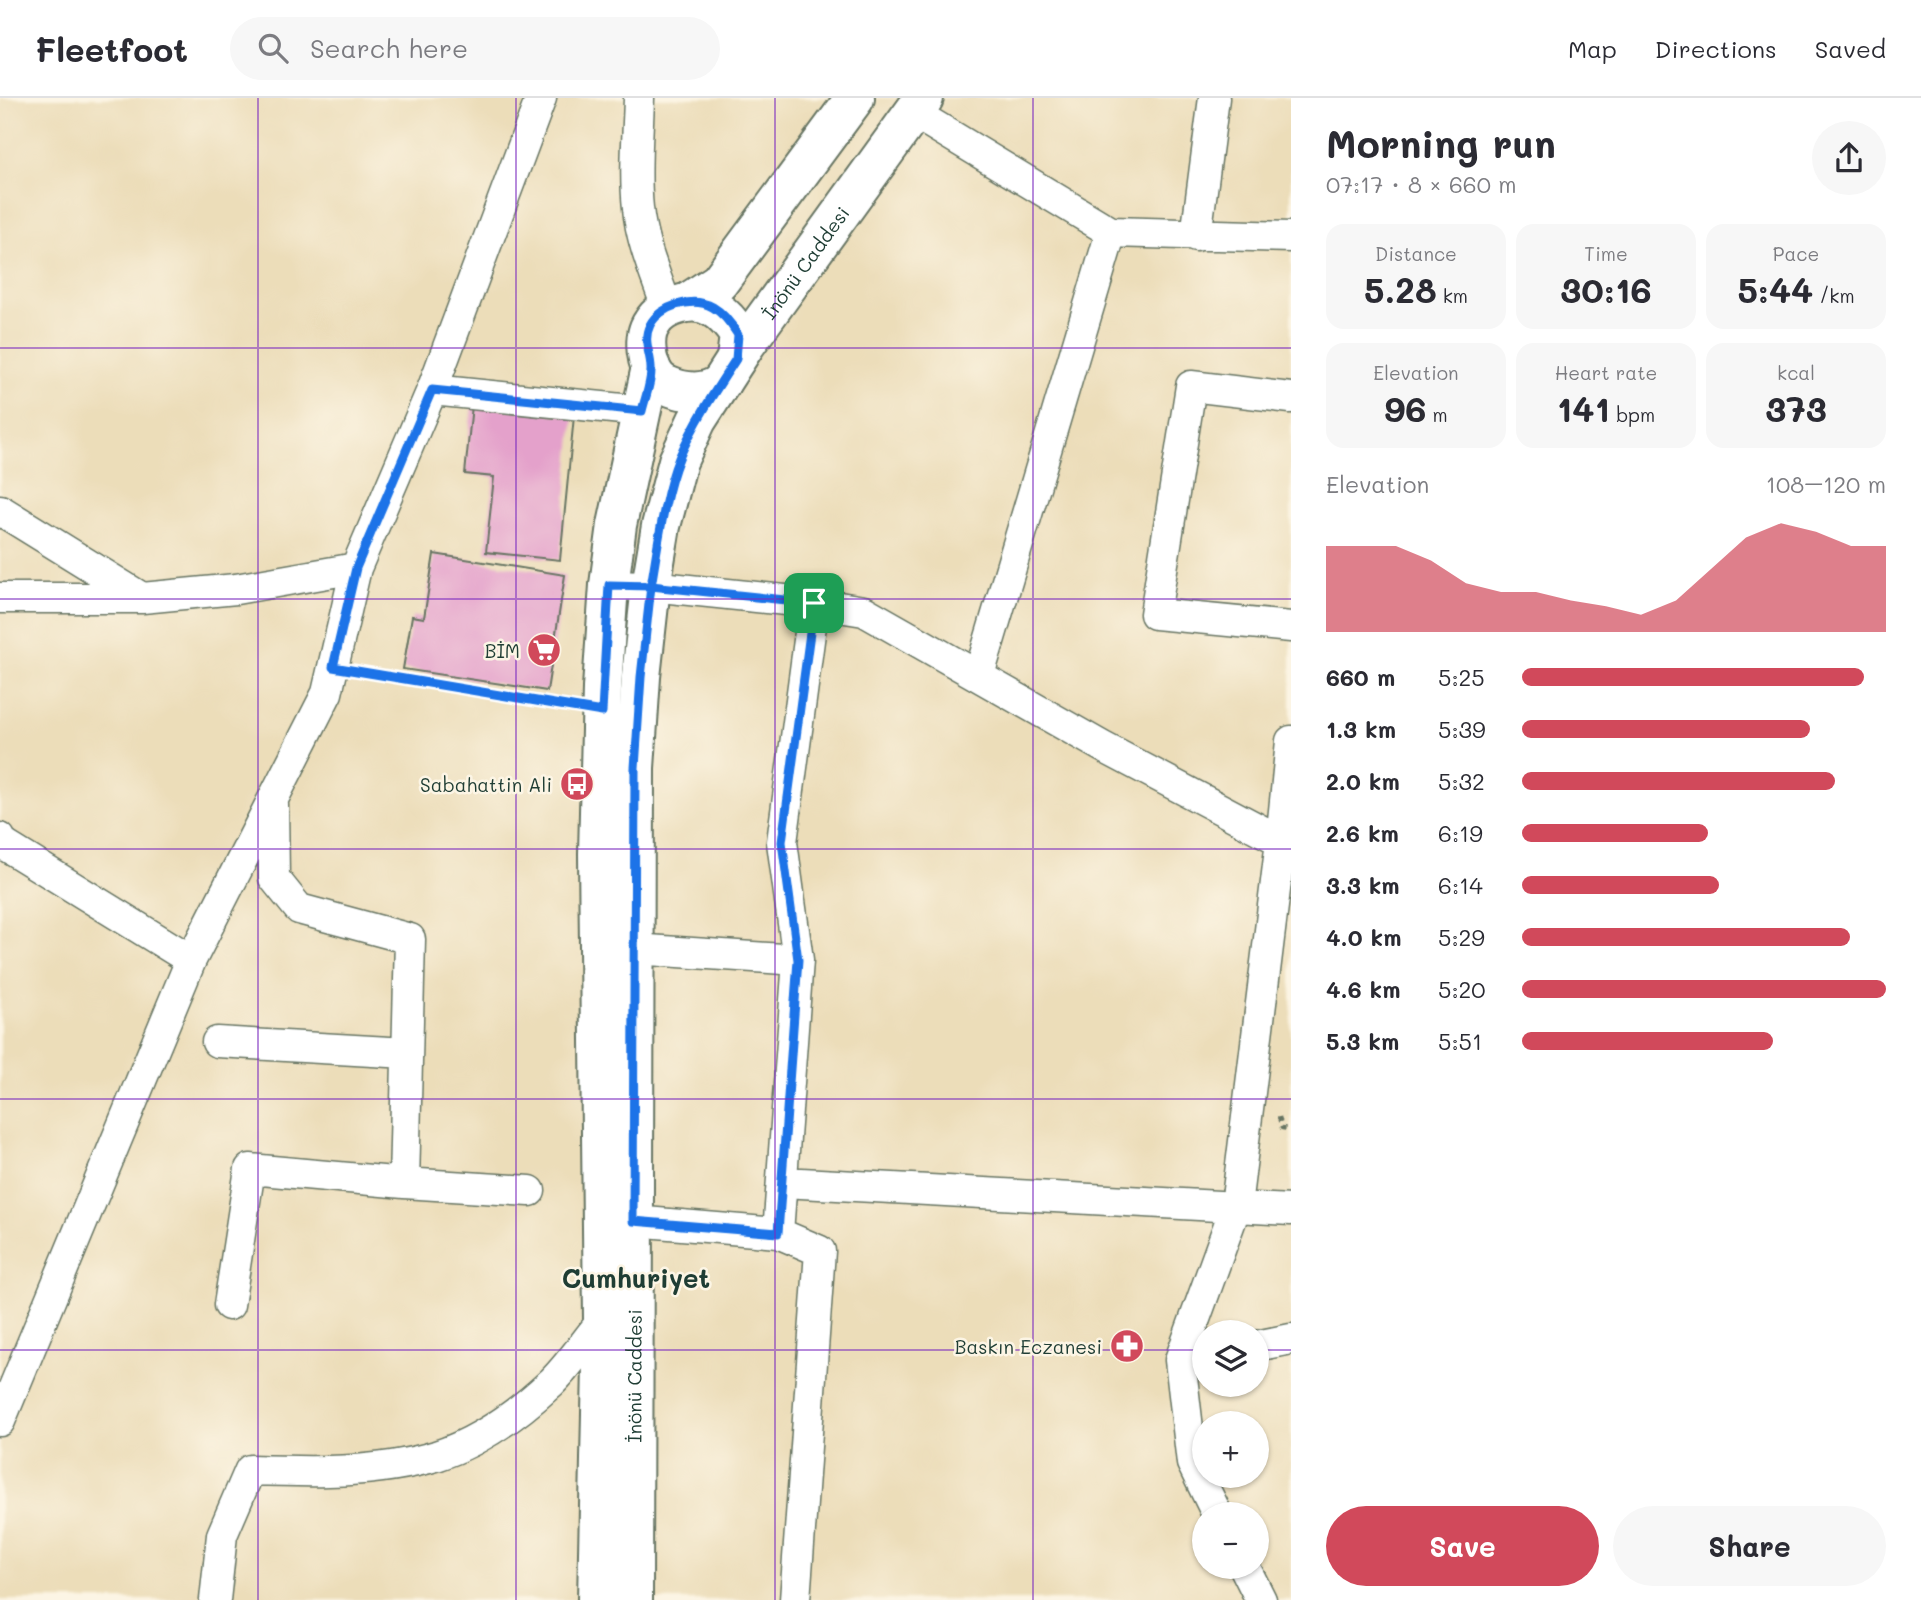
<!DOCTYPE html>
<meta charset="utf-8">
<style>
:root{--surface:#fff;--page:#f7f7f7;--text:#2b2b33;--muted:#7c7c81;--line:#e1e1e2;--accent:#d1495b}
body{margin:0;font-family:Mali,sans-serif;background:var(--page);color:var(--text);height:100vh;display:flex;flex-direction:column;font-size:26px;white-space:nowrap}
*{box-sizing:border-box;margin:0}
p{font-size:23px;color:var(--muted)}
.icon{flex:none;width:38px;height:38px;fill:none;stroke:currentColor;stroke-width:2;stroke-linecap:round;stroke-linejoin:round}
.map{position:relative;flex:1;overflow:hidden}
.details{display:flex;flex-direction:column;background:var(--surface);width:630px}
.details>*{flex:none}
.buttons{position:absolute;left:1192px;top:1222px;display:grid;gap:14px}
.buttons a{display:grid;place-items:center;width:77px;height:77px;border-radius:50%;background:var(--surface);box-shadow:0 2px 5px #0004;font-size:35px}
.pin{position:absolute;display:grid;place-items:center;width:60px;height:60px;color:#fff;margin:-30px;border-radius:14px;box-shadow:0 4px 10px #0006}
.round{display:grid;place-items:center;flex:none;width:74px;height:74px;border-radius:37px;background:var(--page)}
.overview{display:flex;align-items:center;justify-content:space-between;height:119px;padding:0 35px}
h1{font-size:38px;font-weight:700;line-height:52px}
.stats{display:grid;grid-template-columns:repeat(3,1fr);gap:10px;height:119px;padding:7px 35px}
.stats div{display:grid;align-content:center;border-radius:18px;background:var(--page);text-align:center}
.stats b{font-size:35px;font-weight:700}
.stats small{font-size:19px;font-weight:400}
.stats p{font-size:19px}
.chart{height:196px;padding:14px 35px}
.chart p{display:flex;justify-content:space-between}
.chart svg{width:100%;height:126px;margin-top:7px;fill:var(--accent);opacity:.7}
.cta{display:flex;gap:14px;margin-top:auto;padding:14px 35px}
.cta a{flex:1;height:80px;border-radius:42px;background:var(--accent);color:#fff;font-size:28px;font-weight:700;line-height:80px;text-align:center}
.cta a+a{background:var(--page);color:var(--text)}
ul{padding:0 35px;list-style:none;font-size:23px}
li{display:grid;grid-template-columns:112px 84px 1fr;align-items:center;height:52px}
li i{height:18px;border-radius:9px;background:var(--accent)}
header{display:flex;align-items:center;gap:42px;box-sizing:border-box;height:98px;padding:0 35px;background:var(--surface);border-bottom:2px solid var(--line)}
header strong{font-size:33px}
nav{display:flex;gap:38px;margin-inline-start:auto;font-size:24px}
.search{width:490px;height:63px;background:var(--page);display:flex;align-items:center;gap:18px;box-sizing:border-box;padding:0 24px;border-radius:38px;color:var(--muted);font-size:26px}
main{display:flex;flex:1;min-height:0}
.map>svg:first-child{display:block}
.building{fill:#e4a1cb}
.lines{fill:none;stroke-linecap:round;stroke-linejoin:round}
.minor-casing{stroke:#677563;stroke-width:33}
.major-casing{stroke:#677563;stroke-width:42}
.path{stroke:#677563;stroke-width:4.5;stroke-dasharray:5 5;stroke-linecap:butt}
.minor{stroke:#fff;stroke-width:30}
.major{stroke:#fff;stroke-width:38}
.route-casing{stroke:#fff;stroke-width:14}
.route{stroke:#1a73e8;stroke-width:9}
.grid{fill:none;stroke:#7b2cbf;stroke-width:2;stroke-opacity:0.55}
.labels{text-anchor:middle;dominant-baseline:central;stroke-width:5;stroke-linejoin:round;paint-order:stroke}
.street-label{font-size:19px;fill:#1f3d34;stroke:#fcf5e5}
.poi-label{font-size:19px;fill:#1f3d34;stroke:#fcf5e5;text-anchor:end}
.district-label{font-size:26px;font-weight:bold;fill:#1f3d34;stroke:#fcf5e5}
</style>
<header>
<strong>Fleetfoot</strong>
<div class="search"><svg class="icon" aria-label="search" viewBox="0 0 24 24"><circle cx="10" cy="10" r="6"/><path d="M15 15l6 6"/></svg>Search here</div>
<nav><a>Map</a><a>Directions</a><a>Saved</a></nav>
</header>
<main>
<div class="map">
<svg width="1291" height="1502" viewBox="0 0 1291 1502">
<rect width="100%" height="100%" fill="#fcf5e5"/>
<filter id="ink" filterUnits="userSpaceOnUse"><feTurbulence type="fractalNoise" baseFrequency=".0143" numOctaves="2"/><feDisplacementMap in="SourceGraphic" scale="14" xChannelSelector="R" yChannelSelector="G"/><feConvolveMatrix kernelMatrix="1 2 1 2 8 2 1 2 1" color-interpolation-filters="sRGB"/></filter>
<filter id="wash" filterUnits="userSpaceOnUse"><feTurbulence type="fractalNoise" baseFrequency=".00686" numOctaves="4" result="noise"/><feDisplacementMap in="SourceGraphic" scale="28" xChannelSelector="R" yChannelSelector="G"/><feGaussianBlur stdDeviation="1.57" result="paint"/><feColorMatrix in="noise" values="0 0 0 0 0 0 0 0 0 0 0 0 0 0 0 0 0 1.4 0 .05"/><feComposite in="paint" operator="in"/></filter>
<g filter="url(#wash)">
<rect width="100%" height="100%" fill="#ecddb9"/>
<g id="blocks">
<!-- building -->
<path class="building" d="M 472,307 L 574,318 L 560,462 L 486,454 L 494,379 L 465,376 Z
M 434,456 L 565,477 L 547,593 L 403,571 L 412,518 L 424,520 Z"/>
</g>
</g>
<g filter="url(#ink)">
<use href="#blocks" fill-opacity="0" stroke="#677563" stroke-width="2"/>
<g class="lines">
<!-- minor casing -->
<g class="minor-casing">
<path id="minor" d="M 639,0 C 638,36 634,74 638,110 C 641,144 656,178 667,210
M 914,15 L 1111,134 L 1291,139
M 1196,138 L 1214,0
M 432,292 L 642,313
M 1291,300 L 1191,288 L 1155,516 L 1291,529
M 0,412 L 142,500
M 609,487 L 651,488 L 814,505 L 864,513 L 1103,649 L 1281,743 L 1236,1108 L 1180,1262 L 1192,1365 L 1217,1416
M 0,500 L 142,500 L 236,491 L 356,470
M 979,577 L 1111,134
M 1291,643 L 1281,743 L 1291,743
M 273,707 L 274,780 L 299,811 L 410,841 L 404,1085
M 0,740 L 3,746 L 191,862
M 633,851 L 798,862
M 217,944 L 407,955
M 783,1084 L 1291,1112
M 633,1123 L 778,1135
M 229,1207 L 250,1071 L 404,1085 L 530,1093
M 1256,1248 L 1291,1241
M 0,1323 L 191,862 L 327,595 L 356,470 L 432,292 L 541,0
M 1244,1468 L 1261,1502
M 215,1502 L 222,1437 L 250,1372 C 311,1374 376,1376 436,1358 C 479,1344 519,1315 552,1284 C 571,1265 586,1242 603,1222
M 795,1502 L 820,1153 L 778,1135 L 798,862 L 782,744 L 814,505"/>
</g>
<!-- major casing -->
<g class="major-casing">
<g id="major">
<path d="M 690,203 L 719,184 L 855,0"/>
<path d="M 721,285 C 709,294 696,295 681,292 C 673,290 662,286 657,280 C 646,267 642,239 652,225 C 658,215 667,210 678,207 C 706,198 724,214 739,237 L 736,261"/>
<path d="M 597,1502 L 603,1222 L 598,756 L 602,590 L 609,487 L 617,427 L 651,269"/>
<path id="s1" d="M 633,1502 L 635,670 L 641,579 L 651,488 L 661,428 L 678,363 L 697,322 L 746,246 L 924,0"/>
</g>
</g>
<!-- path -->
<path class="path" d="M 361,573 L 570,609
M 1279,1019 L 1282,1030 L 1291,1031"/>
<!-- minor -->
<use href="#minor" class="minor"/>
<!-- major -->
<use href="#major" class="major"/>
</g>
</g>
<g class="lines" filter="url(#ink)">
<!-- route casing -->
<g class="route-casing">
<path id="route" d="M 814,505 L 651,488 C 658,448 664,397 679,360 C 694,325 715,293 736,261 L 738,237 C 723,212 707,198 676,207 C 666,210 655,217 650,227 C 642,243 651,255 651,270 C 652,283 645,300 642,313 L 432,292 L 356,470 L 333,569 L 602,614 L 609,487 L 651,488 L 641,579 L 635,670 L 633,1123 L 778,1135 L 798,862 L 782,744 L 814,505"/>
</g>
<!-- route -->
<use href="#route" class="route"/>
</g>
<!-- grid -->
<path class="grid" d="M 258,0 L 258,1502M 516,0 L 516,1502M 775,0 L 775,1502M 1033,0 L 1033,1502M 0,250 L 1291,250M 0,501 L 1291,501M 0,751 L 1291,751M 0,1001 L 1291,1001M 0,1252 L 1204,1252M 1256,1252 L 1291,1252"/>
<!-- icons -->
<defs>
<g id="supermarket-disc" transform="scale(1.75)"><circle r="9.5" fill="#d1495b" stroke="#fcf5e5"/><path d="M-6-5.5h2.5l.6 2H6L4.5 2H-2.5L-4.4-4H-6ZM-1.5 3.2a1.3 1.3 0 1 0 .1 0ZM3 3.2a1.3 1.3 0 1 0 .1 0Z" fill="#fff"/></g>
<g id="bus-disc" transform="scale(1.75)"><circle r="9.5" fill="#d1495b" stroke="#fcf5e5"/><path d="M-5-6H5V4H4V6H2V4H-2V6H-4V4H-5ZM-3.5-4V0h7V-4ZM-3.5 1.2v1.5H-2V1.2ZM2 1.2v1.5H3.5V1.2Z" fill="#fff"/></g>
<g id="pharmacy-disc" transform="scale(1.75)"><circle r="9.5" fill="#d1495b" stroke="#fcf5e5"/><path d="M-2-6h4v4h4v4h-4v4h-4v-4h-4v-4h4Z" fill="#fff"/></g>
</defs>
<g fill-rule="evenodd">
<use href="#supermarket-disc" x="544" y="552"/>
<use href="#bus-disc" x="577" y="686"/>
<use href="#pharmacy-disc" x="1127" y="1248"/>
</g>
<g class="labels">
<!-- street labels -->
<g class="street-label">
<text stroke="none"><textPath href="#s1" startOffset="1379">İnönü Caddesi</textPath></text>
<text stroke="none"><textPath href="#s1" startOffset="224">İnönü Caddesi</textPath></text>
</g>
<!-- poi labels -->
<g class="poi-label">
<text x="520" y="552">BİM</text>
<text x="552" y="686">Sabahattin Ali</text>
<text x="1102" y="1248">Baskın Eczanesi</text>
</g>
<!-- district labels -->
<g class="district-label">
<text x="636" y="1180">Cumhuriyet</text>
</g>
</g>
</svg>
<div class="buttons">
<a><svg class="icon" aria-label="layers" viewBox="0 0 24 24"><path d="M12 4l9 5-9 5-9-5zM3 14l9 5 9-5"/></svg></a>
<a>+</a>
<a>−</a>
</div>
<div class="pin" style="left:814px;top:505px;background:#1e9e55"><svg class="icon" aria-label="arrive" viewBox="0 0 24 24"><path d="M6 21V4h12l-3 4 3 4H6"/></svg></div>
</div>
<section class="details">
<div class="overview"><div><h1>Morning run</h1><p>07:17 · 8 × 660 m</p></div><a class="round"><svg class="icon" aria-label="share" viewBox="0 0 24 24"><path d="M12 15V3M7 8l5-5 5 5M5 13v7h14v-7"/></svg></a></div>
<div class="stats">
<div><p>Distance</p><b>5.28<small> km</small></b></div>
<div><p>Time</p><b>30:16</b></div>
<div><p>Pace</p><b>5:44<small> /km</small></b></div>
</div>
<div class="stats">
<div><p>Elevation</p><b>96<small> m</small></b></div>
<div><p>Heart rate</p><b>141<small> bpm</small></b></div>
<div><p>kcal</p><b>373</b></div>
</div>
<div class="chart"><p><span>Elevation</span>108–120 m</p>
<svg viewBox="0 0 160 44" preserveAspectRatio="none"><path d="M0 44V14L10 14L20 14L30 19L40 27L50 30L60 30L70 33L80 35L90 38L100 33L110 22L120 11L130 6L140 9L150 14L160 14V44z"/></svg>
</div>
<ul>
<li><b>660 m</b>5:25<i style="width:94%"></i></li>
<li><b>1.3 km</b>5:39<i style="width:79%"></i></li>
<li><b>2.0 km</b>5:32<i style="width:86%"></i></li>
<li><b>2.6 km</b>6:19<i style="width:51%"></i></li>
<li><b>3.3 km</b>6:14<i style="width:54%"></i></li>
<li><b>4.0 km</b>5:29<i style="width:90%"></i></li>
<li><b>4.6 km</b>5:20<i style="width:100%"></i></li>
<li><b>5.3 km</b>5:51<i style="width:69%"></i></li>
</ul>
<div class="cta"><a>Save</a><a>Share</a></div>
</section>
</main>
